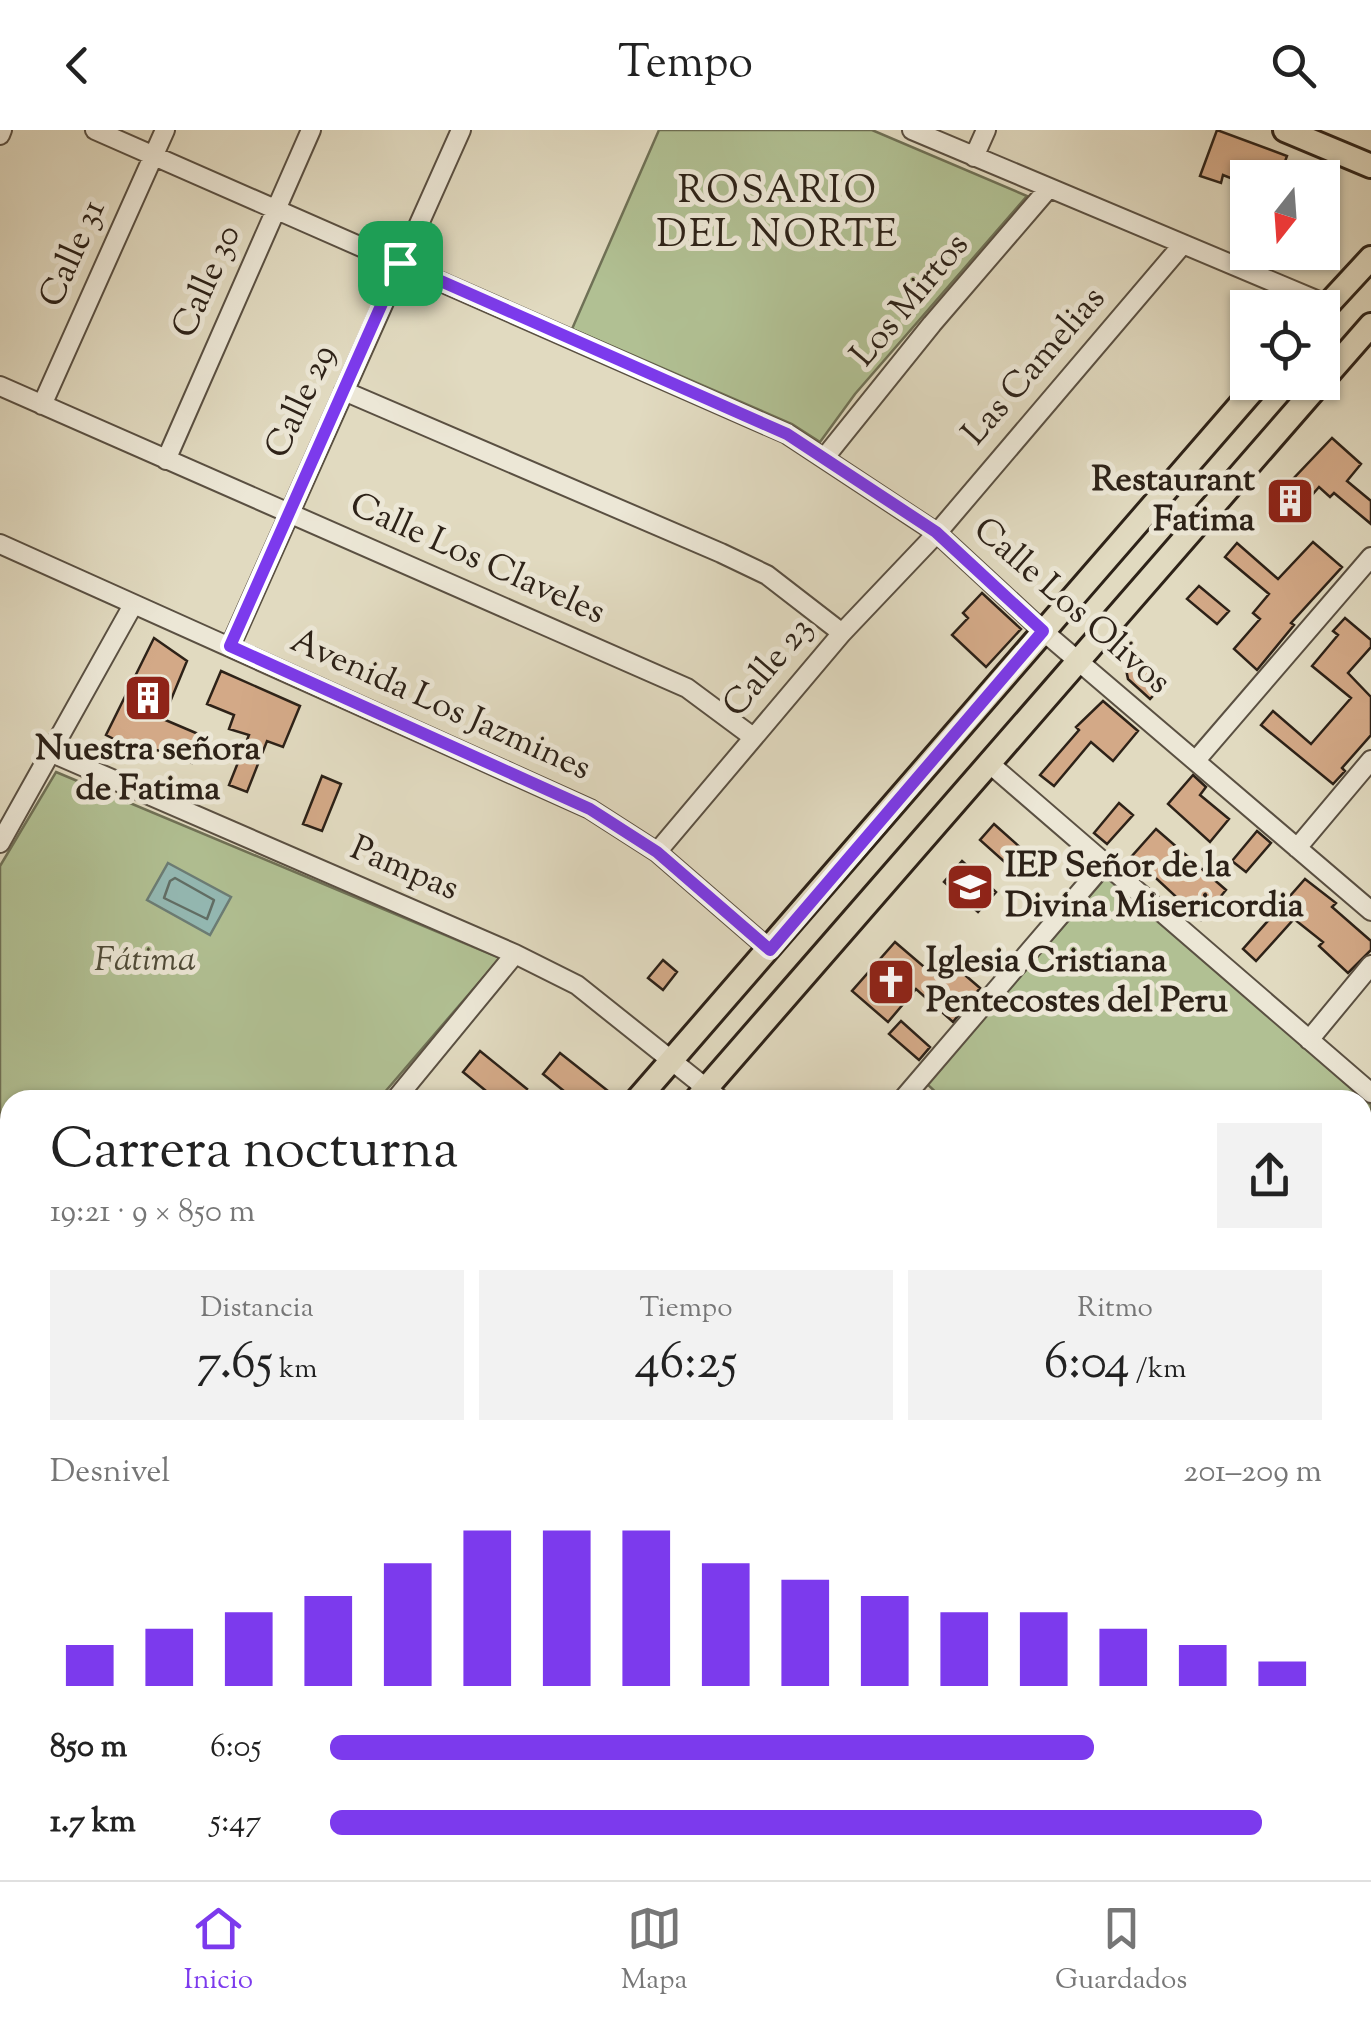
<!DOCTYPE html>
<html lang="es">
<meta charset="utf-8">
<style>
:root{--surface:#fff;--page:#f2f2f2;--text:#222;--muted:#767676;--line:#e0e0e0;--accent:#7c3aed}
body{margin:0;font-family:"Sorts Mill Goudy",serif;background:var(--page);color:var(--text);height:100vh;display:flex;flex-direction:column;font-size:38px;white-space:nowrap}
*{box-sizing:border-box;margin:0}
p{font-size:32px;color:var(--muted)}
.icon{flex:none;width:55px;height:55px;fill:none;stroke:currentColor;stroke-width:2;stroke-linecap:round;stroke-linejoin:round}
.map{position:relative;flex:1;overflow:hidden}
.sheet{position:absolute;left:0px;top:960px;width:1372px;height:790px;display:flex;flex-direction:column;background:var(--surface);border-radius:30px 30px 0 0;box-shadow:0 2px 8px #0004}
.sheet>*{flex:none}
.needle{width:65px;rotate:197deg}
.buttons{position:absolute;left:1230px;top:30px;display:grid;gap:20px}
.buttons a{display:grid;place-items:center;width:110px;height:110px;border-radius:0px;background:var(--surface);box-shadow:0 2px 8px #0004;font-size:50px}
.pin{position:absolute;display:grid;place-items:center;width:85px;height:85px;color:#fff;margin:-42px;border-radius:20px;box-shadow:0 5px 15px #0006}
.round{display:grid;place-items:center;flex:none;width:105px;height:105px;border-radius:0px;background:var(--page)}
.headline{display:flex;align-items:center;justify-content:space-between;height:170px;padding:0 50px}
h1{font-size:55px;font-weight:600;line-height:75px}
.figures{display:grid;grid-template-columns:repeat(3,1fr);gap:15px;height:170px;padding:10px 50px}
.figures div{display:grid;align-content:center;border-radius:0px;background:var(--page);text-align:center}
.figures b{font-size:50px;font-weight:600}
.figures small{font-size:28px;font-weight:400}
.figures p{font-size:28px}
.chart{height:280px;padding:20px 50px}
.chart p{display:flex;justify-content:space-between}
.chart svg{width:100%;height:180px;margin-top:10px;stroke:var(--accent);stroke-width:6}
ul{padding:0 50px;list-style:none;font-size:32px}
li{display:grid;grid-template-columns:160px 120px 1fr;align-items:center;height:75px}
li i{height:25px;border-radius:12px;background:var(--accent)}
header{display:flex;justify-content:space-between;align-items:center;height:130px;padding:0 50px;background:var(--surface);font-size:45px;font-weight:600}
.menu{display:flex;justify-content:space-around;align-items:center;height:140px;border-top:2px solid var(--line);background:var(--surface);font-size:28px;color:var(--muted)}
.menu a{display:grid;justify-items:center;gap:5px}
.menu .current{color:var(--accent)}
.map>svg:first-child{display:block}
.green{fill:#b1c093;stroke:#6f7156;stroke-width:2.5}
.water{fill:#94bab5;stroke:#6b7d76;stroke-width:2.5}
.lines{fill:none;stroke-linecap:round;stroke-linejoin:round}
.shore{stroke:#606e66;stroke-width:2.5}
.building{fill:#d3a987;stroke:#2d2218;stroke-width:2.5}
.minor-casing{stroke:#5a5042;stroke-width:22}
.major-casing{stroke:#2d2218;stroke-width:28}
.highway-casing{stroke:#2d2218;stroke-width:32}
.minor{stroke:#ece7d6;stroke-width:18}
.major{stroke:#e1dac0;stroke-width:22}
.highway{stroke:#e1dac0;stroke-width:28}
.route-casing{stroke:#fff;stroke-width:20}
.route{stroke:#7c3aed;stroke-width:12}
.labels{text-anchor:middle;dominant-baseline:central;stroke-width:10;stroke-linejoin:round;paint-order:stroke}
.street-label{font-size:35px;fill:#2d2218;stroke:#ece7d6}
.poi-label{font-size:35px;font-weight:bold;fill:#2d2218;stroke:#ece7d6;text-anchor:start}
.park-label{font-size:35px;font-style:italic;fill:#4e4a37;stroke:#ece7d6}
.neighbourhood-label{font-size:38px;letter-spacing:2.5px;fill:#2d2218;stroke:#ece7d6}
</style>
<header><svg class="icon" aria-label="back" viewBox="0 0 24 24"><path d="M15 5l-7 7 7 7"/></svg>Tempo<svg class="icon" aria-label="search" viewBox="0 0 24 24"><circle cx="10" cy="10" r="6"/><path d="M15 15l6 6"/></svg></header>
<div class="map">
<svg width="1371" height="1750" viewBox="0 0 1371 1750">
<rect width="100%" height="100%" fill="#e1dac0"/>
<filter id="stains"><feTurbulence type="fractalNoise" baseFrequency=".002" numOctaves="4"/><feColorMatrix values="0 0 0 0 .2 0 0 0 0 .09 0 0 0 0 .02 0 0 0 .5 -.17"/></filter>
<radialGradient id="worn" r=".72"><stop offset=".6" stop-color="#630" stop-opacity="0"/><stop offset="1" stop-color="#630" stop-opacity=".3"/></radialGradient>
<!-- green -->
<path class="green" d="M 659,0 L 872,0 L 1027,66 L 855,264 L 820,312 L 792,294 L 572,199 Z
M 56,642 L 500,828 L 378,970 L 10,970 L 10,1059 L 0,1053 L 0,736 Z
M 1107,746 L 1371,975 L 1371,1102 L 1363,1107 L 1362,970 L 944,970 L 927,954 Z"/>
<!-- water -->
<path class="water" d="M 168,733 L 231,767 L 210,805 L 147,770 Z"/>
<g class="lines">
<!-- shore -->
<path class="shore" d="M 175,748 L 214,770 L 207,789 L 164,768 L 170,751 Z"/>
</g>
<!-- building -->
<path class="building" d="M 1217,0 L 1287,26 L 1279,48 L 1248,48 L 1248,55 L 1223,45 L 1221,53 L 1200,46 Z
M 1332,308 L 1361,334 L 1347,351 L 1371,371 L 1371,394 L 1334,363 L 1330,367 L 1319,357 L 1293,387 L 1273,370 Z
M 1313,412 L 1342,437 L 1291,493 L 1294,495 L 1257,540 L 1234,519 L 1260,489 L 1253,483 L 1269,464 L 1225,427 L 1237,413 L 1278,449 Z
M 1199,456 L 1229,481 L 1217,494 L 1187,469 Z
M 982,463 L 1021,499 L 986,537 L 952,505 L 968,488 L 963,483 Z
M 1345,488 L 1371,510 L 1371,517 L 1348,543 L 1371,567 L 1371,605 L 1342,638 L 1345,641 L 1333,654 L 1261,595 L 1273,581 L 1311,614 L 1351,568 L 1312,536 L 1338,505 L 1333,501 Z
M 154,508 L 187,531 L 163,589 L 203,606 L 192,633 L 161,621 L 150,619 L 147,626 L 106,605 Z
M 1136,528 L 1164,554 L 1150,569 L 1128,549 L 1126,539 Z
M 221,541 L 300,576 L 283,617 L 267,611 L 247,662 L 229,655 L 249,605 L 229,599 L 234,585 L 207,574 Z
M 1103,571 L 1138,601 L 1113,631 L 1091,612 L 1054,656 L 1040,645 L 1079,600 L 1076,597 Z
M 1193,645 L 1206,657 L 1200,665 L 1229,689 L 1210,712 L 1168,674 Z
M 322,646 L 341,654 L 322,701 L 303,694 Z
M 1119,673 L 1133,685 L 1107,714 L 1094,703 Z
M 994,694 L 1022,719 L 1008,735 L 980,710 Z
M 1156,699 L 1226,760 L 1201,790 L 1132,726 Z
M 1257,701 L 1271,713 L 1246,742 L 1232,731 Z
M 962,731 L 996,762 L 978,782 L 944,752 Z
M 1305,749 L 1336,773 L 1332,777 L 1371,811 L 1371,820 L 1348,843 L 1319,816 L 1323,812 L 1294,789 L 1256,831 L 1243,819 Z
M 895,812 L 937,848 L 951,833 L 980,858 L 953,892 L 916,859 L 888,892 L 852,861 Z
M 663,830 L 677,842 L 663,860 L 648,848 Z
M 901,891 L 930,917 L 919,930 L 889,904 Z
M 480,921 L 527,959 L 518,970 L 497,970 L 463,942 Z
M 560,923 L 608,961 L 601,970 L 575,970 L 543,944 Z"/>
<g class="lines">
<!-- minor casing -->
<g class="minor-casing">
<path id="minor" d="M 95,0 L 787,304 L 937,403 L 1043,501 L 1371,781
M 912,0 L 1328,175
M 0,5 L 2,0
M 974,27 L 986,0
M 0,256 L 687,558 L 753,607
M 344,261 L 721,423 L 767,445 L 842,503
M 42,275 L 165,0
M 825,327 L 932,194 L 1049,58
M 166,330 L 311,0
M 0,414 L 590,679 L 657,722 L 770,820
M 230,517 L 461,0
M 52,623 L 515,824 L 577,855 L 721,970
M 1197,629 L 1371,427
M 990,634 L 1371,963
M 0,713 L 133,475
M 1297,718 L 1371,630
M 657,722 L 842,503 L 937,403 L 1183,114
M 1309,910 L 1371,835
M 395,970 L 515,824
M 902,970 L 1105,733
M 0,1065 L 10,1071
M 1362,1119 L 1371,1114
M 1362,1279 L 1371,1274
M 1362,1302 L 1371,1298
M 1362,1442 L 1371,1457
M 0,1546 L 10,1551
M 332,1740 L 349,1750
M 619,1740 L 633,1750
M 1203,1740 L 1208,1750
M 1362,1740 L 1367,1750
M 231,1750 L 239,1740
M 839,1750 L 854,1740
M 1165,1750 L 1183,1740"/>
</g>
<!-- major casing -->
<g class="major-casing">
<path id="major" d="M 1285,0 L 1371,36
M 1322,181 L 1371,128
M 1322,251 L 1371,195
M 637,970 L 1260,252
M 696,970 L 1321,252
M 0,1265 L 10,1271
M 0,1376 L 10,1382
M 0,1717 L 10,1706
M 30,1750 L 39,1740"/>
</g>
<!-- highway casing -->
<g class="highway-casing">
<path id="highway" d="M 0,1303 L 10,1309
M 0,1345 L 10,1350
M 672,1740 L 685,1750
M 727,1740 L 741,1750"/>
</g>
<!-- minor -->
<use href="#minor" class="minor"/>
<!-- major -->
<use href="#major" class="major"/>
<!-- highway -->
<use href="#highway" class="highway"/>
</g>
<g class="lines">
<!-- route casing -->
<g class="route-casing">
<path id="route" d="M 400,133 L 787,304 L 936,402 L 1043,501 L 770,820 L 657,722 L 590,679 L 230,516 Z"/>
</g>
<!-- route -->
<use href="#route" class="route"/>
</g>
<!-- icons -->
<defs>
<g id="building-square" transform="scale(2.5)"><rect x="-9" y="-9" width="18" height="18" rx="4" fill="#8f2418" stroke="#ece7d6"/><path d="M-4-6H4V6H1V3H-1V6H-4ZM-2.5-4.3h1.7v1.8h-1.7ZM.8-4.3h1.7v1.8H.8ZM-2.5-1h1.7V.8h-1.7ZM.8-1h1.7V.8H.8Z" fill="#fff"/></g>
<g id="school-square" transform="scale(2.5)"><rect x="-9" y="-9" width="18" height="18" rx="4" fill="#8f2418" stroke="#ece7d6"/><path d="M0-5L7-2L0 1L-7-2ZM-4 1L0 2.5L4 1V4Q0 6-4 4Z" fill="#fff"/></g>
<g id="church-square" transform="scale(2.5)"><rect x="-9" y="-9" width="18" height="18" rx="4" fill="#8f2418" stroke="#ece7d6"/><path d="M-1.2-6h2.4v3.5h3.3v2.4h-3.3V6h-2.4V-.1h-3.3v-2.4h3.3Z" fill="#fff"/></g>
</defs>
<g fill-rule="evenodd">
<use href="#building-square" x="1290" y="371"/>
<use href="#building-square" x="148" y="568"/>
<use href="#school-square" x="970" y="757"/>
<use href="#church-square" x="891" y="852"/>
</g>
<g class="labels">
<!-- street labels -->
<g class="street-label">
<text transform="translate(74 124) rotate(-66)">Calle 31</text>
<text transform="translate(208 152) rotate(-66)">Calle 30</text>
<text transform="translate(911 171) rotate(-50)">Los Mirtos</text>
<text transform="translate(1035 237) rotate(-49)">Las Camelias</text>
<text transform="translate(302 272) rotate(-65)">Calle 29</text>
<text transform="translate(477 430) rotate(24)">Calle Los Claveles</text>
<text transform="translate(1071 477) rotate(41)">Calle Los Olivos</text>
<text transform="translate(769 538) rotate(-50)">Calle 23</text>
<text transform="translate(440 576) rotate(24)">Avenida Los Jazmines</text>
<text transform="translate(404 740) rotate(23)">Pampas</text>
</g>
<!-- poi labels -->
<g class="poi-label">
<text x="1255" y="351" text-anchor="end">Restaurant<tspan x="1255" dy="40">Fatima</tspan></text>
<text x="148" y="620" text-anchor="middle">Nuestra señora<tspan x="148" dy="40">de Fatima</tspan></text>
<text x="1005" y="737">IEP Señor de la<tspan x="1005" dy="40">Divina Misericordia</tspan></text>
<text x="926" y="832">Iglesia Cristiana<tspan x="926" dy="40">Pentecostes del Peru</tspan></text>
</g>
<!-- park labels -->
<g class="park-label">
<text x="145" y="831">Fátima</text>
</g>
<!-- neighbourhood labels -->
<g class="neighbourhood-label">
<text x="778" y="63">ROSARIO<tspan x="778" dy="44">DEL NORTE</tspan></text>
</g>
</g>
<rect width="100%" height="100%" filter="url(#stains)"/>
<rect width="100%" height="100%" fill="url(#worn)"/>
</svg>
<div class="buttons">
<a><svg class="needle" viewBox="-14 -14 28 28"><path d="M0-13l5 13h-10z" fill="#e53935"/><path d="M0 13l5-13h-10z" fill="#767676"/></svg></a>
<a><svg class="icon" aria-label="locate" viewBox="0 0 24 24"><circle cx="12" cy="12" r="6"/><path d="M12 2v4M12 18v4M2 12h4M18 12h4"/></svg></a>
</div>
<div class="pin" style="left:400px;top:133px;background:#1e9e55"><svg class="icon" aria-label="arrive" viewBox="0 0 24 24"><path d="M6 21V4h12l-3 4 3 4H6"/></svg></div>
<section class="sheet">
<div class="headline"><div><h1>Carrera nocturna</h1><p>19:21 · 9 × 850 m</p></div><a class="round"><svg class="icon" aria-label="share" viewBox="0 0 24 24"><path d="M12 15V3M7 8l5-5 5 5M5 13v7h14v-7"/></svg></a></div>
<div class="figures">
<div><p>Distancia</p><b>7.65<small> km</small></b></div>
<div><p>Tiempo</p><b>46:25</b></div>
<div><p>Ritmo</p><b>6:04<small> /km</small></b></div>
</div>
<div class="chart"><p><span>Desnivel</span>201–209 m</p>
<svg viewBox="0 0 160 44" preserveAspectRatio="none"><path d="M5 44V34M15 44V30M25 44V26M35 44V22M45 44V14M55 44V6M65 44V6M75 44V6M85 44V14M95 44V18M105 44V22M115 44V26M125 44V26M135 44V30M145 44V34M155 44V38"/></svg>
</div>
<ul>
<li><b>850 m</b>6:05<i style="width:77%"></i></li>
<li><b>1.7 km</b>5:47<i style="width:94%"></i></li>
</ul>
</section>
</div>
<nav class="menu">
<a class="current"><svg class="icon" aria-label="home" viewBox="0 0 24 24"><path d="M3 11l9-7 9 7M6 9v11h12V9"/></svg>Inicio</a>
<a><svg class="icon" aria-label="map" viewBox="0 0 24 24"><path d="M3 6l6-2 6 2 6-2v14l-6 2-6-2-6 2zM9 4v14M15 6v14"/></svg>Mapa</a>
<a><svg class="icon" aria-label="saved" viewBox="0 0 24 24"><path d="M7 4h10v16l-5-4-5 4z"/></svg>Guardados</a>
</nav>
